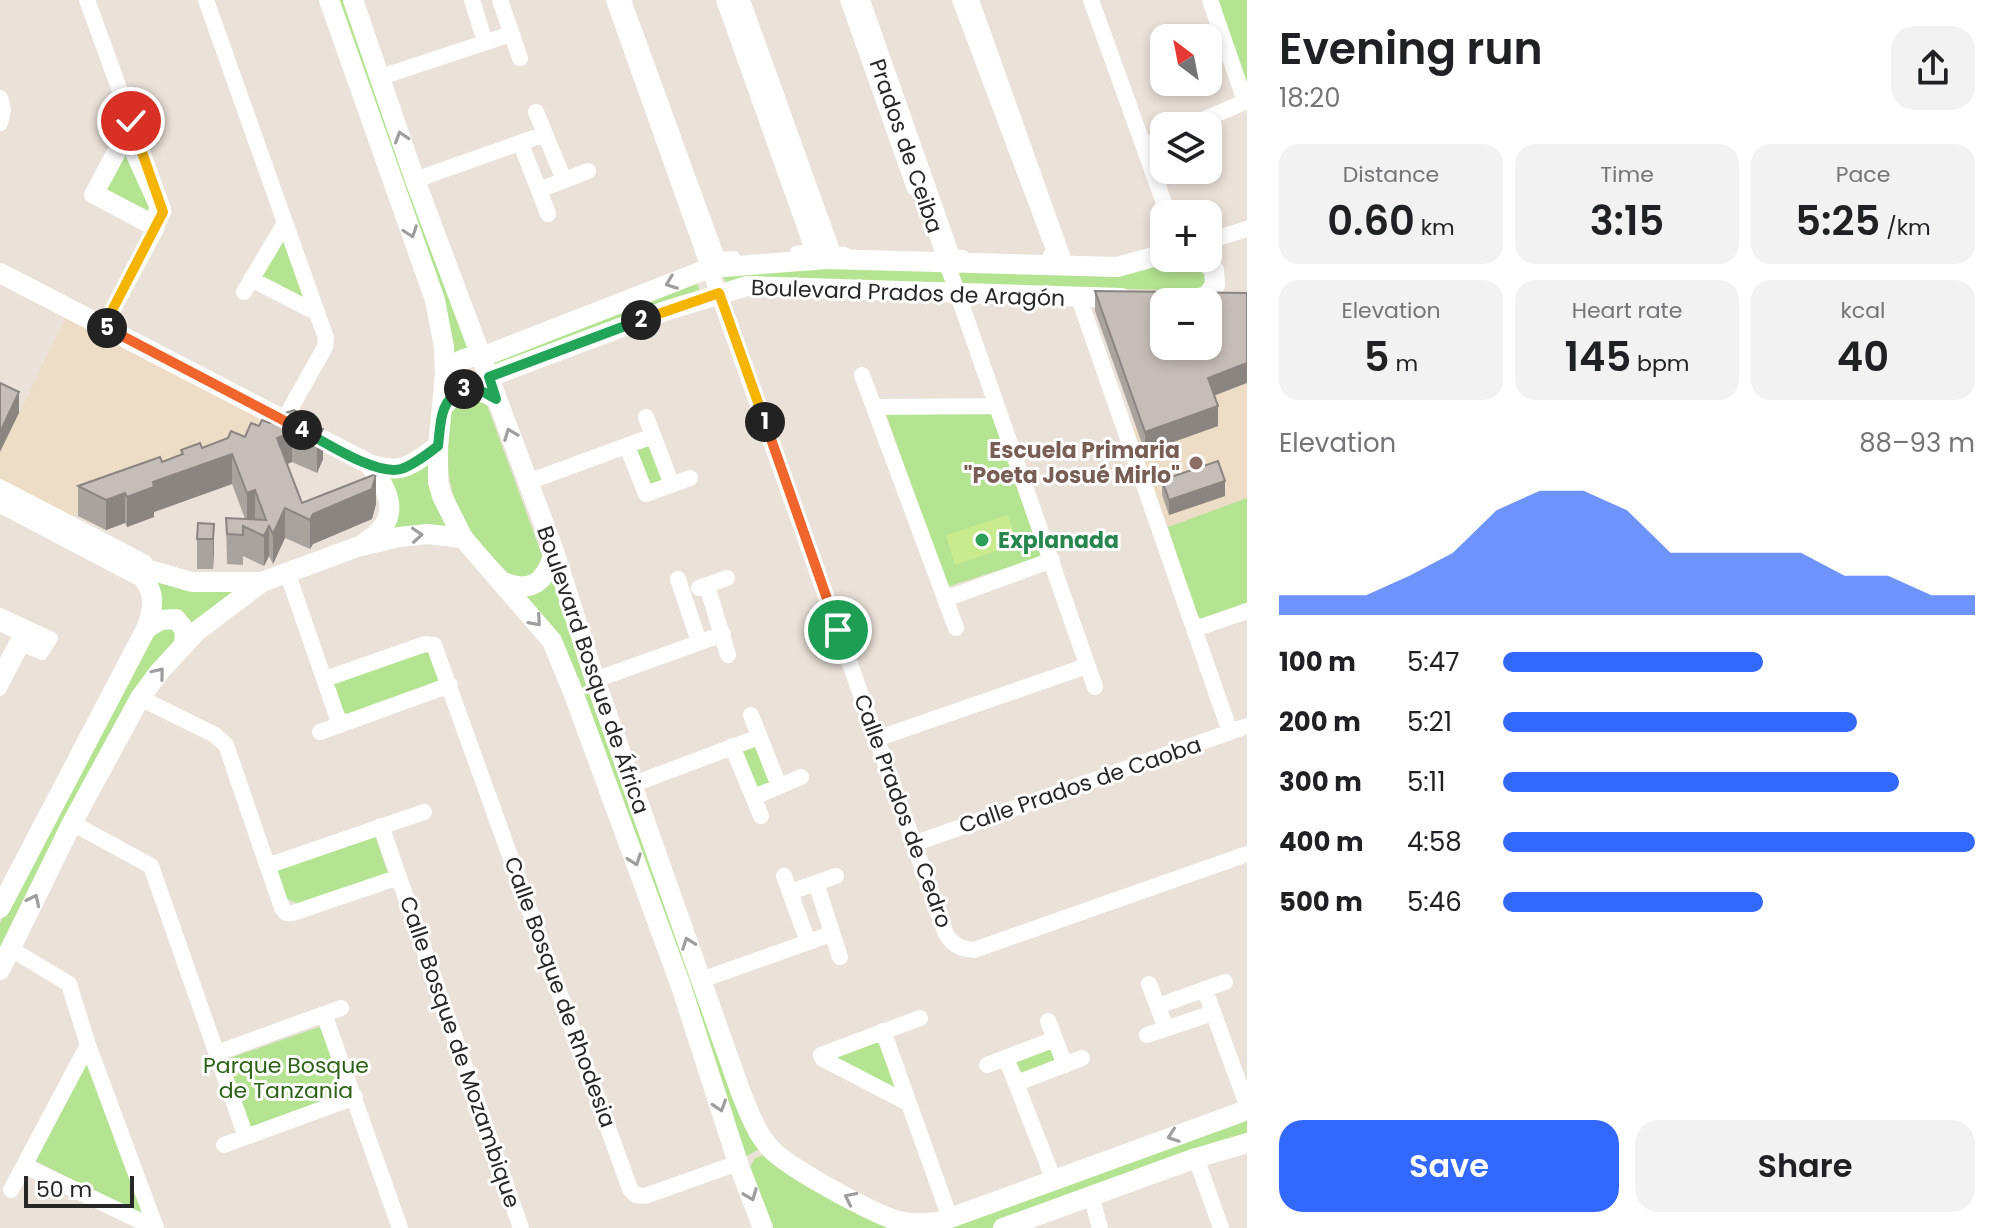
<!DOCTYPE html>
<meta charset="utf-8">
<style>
:root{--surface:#fff;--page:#f2f2f2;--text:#202124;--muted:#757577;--accent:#3268fc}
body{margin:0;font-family:Poppins,sans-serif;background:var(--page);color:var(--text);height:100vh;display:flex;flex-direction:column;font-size:30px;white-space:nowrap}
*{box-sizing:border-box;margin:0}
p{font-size:26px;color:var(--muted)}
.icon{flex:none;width:44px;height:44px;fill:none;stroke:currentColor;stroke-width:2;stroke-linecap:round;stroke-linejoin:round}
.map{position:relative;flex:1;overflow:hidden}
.sheet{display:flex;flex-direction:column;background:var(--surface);width:760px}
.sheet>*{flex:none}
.needle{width:52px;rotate:328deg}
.controls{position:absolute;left:1150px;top:24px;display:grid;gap:16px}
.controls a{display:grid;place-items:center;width:72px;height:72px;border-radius:16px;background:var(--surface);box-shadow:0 4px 12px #0003;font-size:40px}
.scale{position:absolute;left:24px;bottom:20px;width:110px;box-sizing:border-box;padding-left:8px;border:4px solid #272727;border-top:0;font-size:22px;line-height:28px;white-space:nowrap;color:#272727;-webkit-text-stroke:6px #fff;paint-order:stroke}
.pin{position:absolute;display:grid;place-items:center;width:68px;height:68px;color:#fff;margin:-34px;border:4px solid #fff;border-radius:50%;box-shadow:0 2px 8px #0007}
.km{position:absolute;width:40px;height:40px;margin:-20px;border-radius:50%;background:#222;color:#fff;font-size:22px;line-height:40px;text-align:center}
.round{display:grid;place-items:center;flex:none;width:84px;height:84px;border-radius:24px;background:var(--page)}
.overview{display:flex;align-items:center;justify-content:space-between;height:136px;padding:0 32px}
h1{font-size:44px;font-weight:600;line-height:60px}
.figures{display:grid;grid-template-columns:repeat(3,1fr);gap:12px;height:136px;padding:8px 32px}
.figures div{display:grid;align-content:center;border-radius:20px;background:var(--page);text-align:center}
.figures b{font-size:40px;font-weight:600}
.figures small{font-size:22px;font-weight:400}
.figures p{font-size:22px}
.chart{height:224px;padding:16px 32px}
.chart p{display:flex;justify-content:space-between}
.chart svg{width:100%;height:144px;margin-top:8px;fill:var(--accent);opacity:.7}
.button{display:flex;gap:16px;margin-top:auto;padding:16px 32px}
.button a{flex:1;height:92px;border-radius:24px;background:var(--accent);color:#fff;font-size:32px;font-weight:600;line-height:92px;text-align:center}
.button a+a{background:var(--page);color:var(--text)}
ul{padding:0 32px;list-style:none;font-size:26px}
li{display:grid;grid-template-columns:128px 96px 1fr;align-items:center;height:60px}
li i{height:20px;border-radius:10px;background:var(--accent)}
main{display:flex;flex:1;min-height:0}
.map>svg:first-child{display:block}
.education{fill:#edddc6}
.green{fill:#b4e392}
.pitch{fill:#caeb8d}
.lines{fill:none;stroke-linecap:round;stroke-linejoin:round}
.pedestrian{stroke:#fff;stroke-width:12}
.minor{stroke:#fff;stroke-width:16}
.tertiary{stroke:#fff;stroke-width:20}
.wall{fill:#a9a39e}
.shaded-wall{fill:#8a8581}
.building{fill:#c5beb8;stroke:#8a8581;stroke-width:2;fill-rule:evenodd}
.oneway{stroke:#9e9e9e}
.split-1-casing{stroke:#fff;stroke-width:16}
.split-2-casing{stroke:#fff;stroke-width:16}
.split-3-casing{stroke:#fff;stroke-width:16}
.split-4-casing{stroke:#fff;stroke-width:16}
.split-5-casing{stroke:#fff;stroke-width:16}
.split-6-casing{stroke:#fff;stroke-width:16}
.split-1{stroke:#f0652b;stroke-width:10}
.split-2{stroke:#f5b400;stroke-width:10}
.split-3{stroke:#22a559;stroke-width:10}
.split-4{stroke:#22a559;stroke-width:10}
.split-5{stroke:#f0652b;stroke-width:10}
.split-6{stroke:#f5b400;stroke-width:10}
.education-dot{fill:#8d6e63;stroke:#fff;stroke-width:3}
.leisure-dot{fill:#2e9e5b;stroke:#fff;stroke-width:3}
.labels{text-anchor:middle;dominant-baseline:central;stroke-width:6;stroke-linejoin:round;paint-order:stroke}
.street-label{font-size:22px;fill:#272727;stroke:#fff}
.education-label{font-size:22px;font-weight:bold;fill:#785e54;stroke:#fff;text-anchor:end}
.leisure-label{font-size:22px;font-weight:bold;fill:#27864d;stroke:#fff;text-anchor:start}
.park-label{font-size:22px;fill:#2d6318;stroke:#fff}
</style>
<main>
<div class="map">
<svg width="1247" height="1228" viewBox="0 0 1247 1228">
<rect width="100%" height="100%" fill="#eae1d8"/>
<!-- education -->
<path class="education" d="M 67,316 L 299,435 L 65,519 L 0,485 L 0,452 Z
M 1247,383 L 1247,498 L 1168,527 L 1132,427 Z"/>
<!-- green -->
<path class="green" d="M 337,0 L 347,0 L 473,354 L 450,360 Z
M 1217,0 L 1247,0 L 1247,88 Z
M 126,142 L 155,206 L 153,220 L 99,192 Z
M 284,235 L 307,303 L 260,276 Z
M 1175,258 L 1191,260 L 1207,278 L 1208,282 L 1196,291 L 835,280 L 728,285 L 723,277 L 724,274 L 820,266 L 1117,273 Z
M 696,279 L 700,292 L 496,367 L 493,364 L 495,357 Z
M 483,394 L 543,558 L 530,577 L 515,579 C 485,552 457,522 450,481 C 445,456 451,425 452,399 Z
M 991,413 L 1043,556 L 947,587 L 886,414 Z
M 650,444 L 665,486 L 650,491 L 633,451 Z
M 430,461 L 447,528 L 384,534 L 383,475 Z
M 1247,498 L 1247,603 L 1202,619 L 1195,615 L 1168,527 Z
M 555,575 L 764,1147 L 746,1156 L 646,868 L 520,592 Z
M 153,578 L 235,590 L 191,627 L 157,617 Z
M 169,623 L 180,634 L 0,956 L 0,923 L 150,634 Z
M 429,648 L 441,682 L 352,717 L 342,711 L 333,682 Z
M 756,742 L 772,784 L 756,791 L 738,749 Z
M 375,836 L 388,874 L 299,904 L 287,899 L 277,869 Z
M 319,1027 L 325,1031 L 347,1089 L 345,1097 L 254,1129 L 248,1127 L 226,1065 L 230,1058 Z
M 882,1036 L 898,1091 L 828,1056 Z
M 1051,1044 L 1059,1062 L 1024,1076 L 1014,1059 Z
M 87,1061 L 148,1218 L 36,1161 Z
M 1247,1114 L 1247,1136 L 991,1228 L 929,1228 Z
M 766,1154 L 896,1228 L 770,1228 L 749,1169 L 755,1158 Z"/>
<!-- pitch -->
<path class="pitch" d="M 1008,515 L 1017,544 L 955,565 L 946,535 Z"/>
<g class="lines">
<!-- pedestrian -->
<path class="pedestrian" d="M 625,0 L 719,258 L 734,257
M 722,0 L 811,250 L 796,252
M 744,0 L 835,253 L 845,253
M 846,0 L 913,189
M 864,0 L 954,256 L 963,256
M 958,0 L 1054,255 L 1049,255
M 126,142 L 155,206 L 153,220 L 99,192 Z
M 0,485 L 146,561
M 0,507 L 135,578
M 0,614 L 52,638 L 42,654 L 23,646 L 0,690"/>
<!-- minor -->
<path class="minor" d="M 87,0 L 163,209 L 156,229 L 104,326
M 206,0 L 326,338 L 325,347 L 284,420
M 472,0 L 485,42
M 500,0 L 520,58
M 614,0 C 725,311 834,623 946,934 C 953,945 960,949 974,950 L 1247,854
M 733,0 L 827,259
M 855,0 L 1095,687
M 971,0 L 1066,267
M 1091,0 L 1168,214
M 1210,0 L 1245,101
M 381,77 L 511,34
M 0,98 L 3,109 L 0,123
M 536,112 L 564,180
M 131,121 L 92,195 L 156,229
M 1188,126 L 1247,101
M 521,144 L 548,214
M 1144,146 L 1164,137
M 415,180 L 545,134
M 539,190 L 588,171
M 1208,241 L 1247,229
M 251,279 L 317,313
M 244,292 L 285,223
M 1079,298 L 1230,732
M 862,375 L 956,628
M 874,407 L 997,406
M 646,417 L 672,485
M 627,446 L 646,494 L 690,478
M 528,482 L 653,436
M 0,496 L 132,565
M 287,572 L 340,725
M 678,579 L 699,642
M 707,586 L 728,655
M 699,588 L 727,578
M 945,599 L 1052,560
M 0,623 L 42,643
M 1195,629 L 1247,611
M 0,675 L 22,634
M 325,679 L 425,644 L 434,645 L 630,1189 L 636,1195 L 645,1196 L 738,1163
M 595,680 L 723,634
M 140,698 L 215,735 L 226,745 L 282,908 L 286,913 L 293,913 L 399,877
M 751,715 L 779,786
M 320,732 L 450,685
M 876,739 L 1087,666
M 732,746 L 761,816
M 631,785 L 759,737
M 754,797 L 801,777
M 72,823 L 151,866 L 246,1137
M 381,826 L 521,1228
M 913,844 L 1247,726
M 267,866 L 424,812
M 784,876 L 808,942
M 816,883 L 840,957
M 790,892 L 836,876
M 11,949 L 69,984 L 88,1045 L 156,1228
M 701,980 L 831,934
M 1149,984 L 1166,1028
M 1205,990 L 1247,1105
M 1158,1006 L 1225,982
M 324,1014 L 400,1228
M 1048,1021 L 1065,1065
M 883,1031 L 950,1218
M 1147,1035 L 1213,1013
M 217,1053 L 341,1008
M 1006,1058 L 1053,1178
M 987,1065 L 1055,1039
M 1017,1083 L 1082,1058
M 908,1103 L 823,1059 L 821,1055 L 920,1018
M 224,1145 L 355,1097
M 1196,1158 L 1221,1228
M 25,1166 L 155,1228
M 11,1190 L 88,1045
M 1091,1195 L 1100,1228"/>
<!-- tertiary -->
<path class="tertiary" d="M 329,0 L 435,300 L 444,347 L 445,375 L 438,446 L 438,482 L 442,496 L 463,538 L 552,641 L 573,692 L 681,986 L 738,1163 L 763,1228
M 353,0 L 415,180 L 554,551 L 595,680 L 741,1093 C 749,1112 756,1133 770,1148 C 788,1168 869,1211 895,1220 C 909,1225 924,1223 939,1222 L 1247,1110
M 0,273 L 369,464 C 404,475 410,465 438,446
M 1195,299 L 1207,296 L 1215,285 L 1214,270 L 1202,258
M 445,375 C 454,362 466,355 482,357 L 710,268 L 827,259 L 1117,267 L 1164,254
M 489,377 L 665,311 L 747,286 L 1121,298
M 442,408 C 461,385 471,384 496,399
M 364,543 C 402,520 392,494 369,464
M 132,565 L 192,582 L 262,582 L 357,547 L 399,537 L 427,534 L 463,538
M 501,581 C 532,595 547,581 554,551
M 146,629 L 160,620 L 176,619 L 185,630 L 184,645
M 0,908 L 146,629 C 157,600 154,588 132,565
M 0,970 L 72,823 L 140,698 L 160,671 L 197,631 L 262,582
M 1003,1228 L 1196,1158 L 1247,1143"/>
</g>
<!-- wall -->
<path class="wall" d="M 1095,291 L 1214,395 L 1218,426 L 1145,452 L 1095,311 Z
M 304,421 L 323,429 L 323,459 L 317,473 L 292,462 L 287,464 L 302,503 L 376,504 L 372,519 L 313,544 L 310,549 L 285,538 L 273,564 L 269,556 L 264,566 L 243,556 L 243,565 L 227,564 L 226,518 L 245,519 L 232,484 L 154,512 L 154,517 L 127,527 L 125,523 L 106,530 L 78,516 L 78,486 L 162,462 L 181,455 L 181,450 L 202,448 L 245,437 L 259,426 L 270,423 Z
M 1162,480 L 1225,496 L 1169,515 L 1162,495 Z
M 214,524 L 213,569 L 197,569 L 197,539 Z"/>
<!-- shaded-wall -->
<path class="shaded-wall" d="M 1247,363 L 1247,383 L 1208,398 L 1208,378 Z
M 19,392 L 19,413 L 0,452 L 0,432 Z
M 1218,406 L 1218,426 L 1145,452 L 1145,432 Z
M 323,429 L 323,459 L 317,473 L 317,443 Z
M 292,432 L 292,462 L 277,468 L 277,438 Z
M 232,454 L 232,484 L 154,512 L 154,517 L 127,527 L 127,497 L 153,482 Z
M 376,474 L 376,504 L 372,519 L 313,544 L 310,549 L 310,520 L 313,514 Z
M 1225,481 L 1225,496 L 1169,515 L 1169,500 Z
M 255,490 L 255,520 L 247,523 L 247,493 Z
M 125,493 L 125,523 L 106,530 L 106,500 Z
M 285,508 L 285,538 L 273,564 L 273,534 Z
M 214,524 L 214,554 L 213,569 L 213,539 Z
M 269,526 L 269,556 L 264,566 L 264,536 Z"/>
<!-- building -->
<path class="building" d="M 1095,291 L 1247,293 L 1247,363 L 1208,378 L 1218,406 L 1145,432 ZM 1164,302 L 1208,302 L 1208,346 L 1164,346 Z
M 0,383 L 19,392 L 0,432 Z
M 294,410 L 301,414 L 304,421 L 323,429 L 317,443 L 292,432 L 277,438 L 302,503 L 376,474 L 372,489 L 313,514 L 310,520 L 285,508 L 273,534 L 269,526 L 264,536 L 243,526 L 243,535 L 227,534 L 226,518 L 266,520 L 255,490 L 247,493 L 232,454 L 153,482 L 154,487 L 127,497 L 125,493 L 106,500 L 78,486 L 160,457 L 162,462 L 183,454 L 181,450 L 200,443 L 202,448 L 228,438 L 231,431 L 245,437 L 251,423 L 259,426 L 262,420 L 270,423 L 273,417 Z
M 1218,461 L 1225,481 L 1169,500 L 1162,480 Z
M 198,523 L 214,524 L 213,539 L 197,539 Z"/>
<!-- one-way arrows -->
<defs><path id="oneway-chevron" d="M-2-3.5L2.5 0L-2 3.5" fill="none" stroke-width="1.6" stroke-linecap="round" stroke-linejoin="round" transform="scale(2)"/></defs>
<g class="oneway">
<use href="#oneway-chevron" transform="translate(401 137) rotate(-108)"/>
<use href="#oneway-chevron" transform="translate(411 232) rotate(71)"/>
<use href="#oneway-chevron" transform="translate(671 283) rotate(159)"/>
<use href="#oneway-chevron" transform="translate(510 434) rotate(-111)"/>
<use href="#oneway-chevron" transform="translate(417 535) rotate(-4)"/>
<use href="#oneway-chevron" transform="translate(536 621) rotate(49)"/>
<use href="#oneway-chevron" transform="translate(159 673) rotate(-51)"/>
<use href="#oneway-chevron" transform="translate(635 860) rotate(70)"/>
<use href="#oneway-chevron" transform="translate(34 900) rotate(-64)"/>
<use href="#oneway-chevron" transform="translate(688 943) rotate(-110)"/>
<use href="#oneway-chevron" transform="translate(720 1106) rotate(72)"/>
<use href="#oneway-chevron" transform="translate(1173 1136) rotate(161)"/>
<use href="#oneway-chevron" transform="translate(751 1195) rotate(69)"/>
<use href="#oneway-chevron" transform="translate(850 1198) rotate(-154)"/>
</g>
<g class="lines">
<!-- split-1 casing -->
<g class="split-1-casing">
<path id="split-1" d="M 765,422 L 838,630"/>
</g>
<!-- split-2 casing -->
<g class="split-2-casing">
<path id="split-2" d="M 641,320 L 719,293 L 765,422"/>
</g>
<!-- split-3 casing -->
<g class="split-3-casing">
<path id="split-3" d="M 464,389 L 478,389 L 496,399 L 489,377 L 641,320"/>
</g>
<!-- split-4 casing -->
<g class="split-4-casing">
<path id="split-4" d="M 302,430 C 325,442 376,476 401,469 C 414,465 427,454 438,446 C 441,422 439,400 464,389"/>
</g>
<!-- split-5 casing -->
<g class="split-5-casing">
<path id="split-5" d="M 107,328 L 302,430"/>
</g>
<!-- split-6 casing -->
<g class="split-6-casing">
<path id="split-6" d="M 107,328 L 104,326 L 163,212 L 131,121"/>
</g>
<!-- split-1 -->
<use href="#split-1" class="split-1"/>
<!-- split-2 -->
<use href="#split-2" class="split-2"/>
<!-- split-3 -->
<use href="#split-3" class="split-3"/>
<!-- split-4 -->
<use href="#split-4" class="split-4"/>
<!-- split-5 -->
<use href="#split-5" class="split-5"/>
<!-- split-6 -->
<use href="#split-6" class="split-6"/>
</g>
<!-- markers -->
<circle class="education-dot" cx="1196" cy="463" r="8"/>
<circle class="leisure-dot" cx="982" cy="540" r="8"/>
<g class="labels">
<!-- street labels -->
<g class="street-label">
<text transform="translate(906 146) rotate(71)">Prados de Ceiba</text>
<text transform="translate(908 293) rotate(2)">Boulevard Prados de Aragón</text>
<text transform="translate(593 670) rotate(71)">Boulevard Bosque de África</text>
<text transform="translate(1080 785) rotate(-19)">Calle Prados de Caoba</text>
<text transform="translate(903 811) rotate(70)">Calle Prados de Cedro</text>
<text transform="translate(560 992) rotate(70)">Calle Bosque de Rhodesia</text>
<text transform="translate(460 1052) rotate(71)">Calle Bosque de Mozambique</text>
</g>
<!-- education labels -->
<g class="education-label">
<text x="1180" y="450">Escuela Primaria<tspan x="1180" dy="25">"Poeta Josué Mirlo"</tspan></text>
</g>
<!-- leisure labels -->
<g class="leisure-label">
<text x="998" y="540">Explanada</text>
</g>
<!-- park labels -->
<g class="park-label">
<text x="286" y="1065">Parque Bosque<tspan x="286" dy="25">de Tanzania</tspan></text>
</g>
</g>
</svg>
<div class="controls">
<a><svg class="needle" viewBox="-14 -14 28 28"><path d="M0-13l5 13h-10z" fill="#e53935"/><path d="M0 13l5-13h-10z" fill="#757577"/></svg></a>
<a><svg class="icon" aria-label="layers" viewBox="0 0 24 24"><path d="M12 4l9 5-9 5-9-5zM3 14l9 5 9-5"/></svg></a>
<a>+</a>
<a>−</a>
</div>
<div class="scale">50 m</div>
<div class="pin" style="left:838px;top:630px;background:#1e9e55"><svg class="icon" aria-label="arrive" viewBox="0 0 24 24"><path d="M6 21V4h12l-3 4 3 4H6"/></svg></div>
<div class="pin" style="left:131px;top:121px;background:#d93025"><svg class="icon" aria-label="check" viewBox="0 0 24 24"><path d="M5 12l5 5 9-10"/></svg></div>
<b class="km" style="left:765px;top:422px">1</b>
<b class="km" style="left:641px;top:320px">2</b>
<b class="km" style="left:464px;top:389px">3</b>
<b class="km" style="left:302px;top:430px">4</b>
<b class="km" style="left:107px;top:328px">5</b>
</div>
<section class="sheet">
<div class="overview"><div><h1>Evening run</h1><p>18:20</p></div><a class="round"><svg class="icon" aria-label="share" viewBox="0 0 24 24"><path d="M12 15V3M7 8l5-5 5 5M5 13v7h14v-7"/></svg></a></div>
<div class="figures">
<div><p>Distance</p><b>0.60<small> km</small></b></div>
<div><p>Time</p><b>3:15</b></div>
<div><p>Pace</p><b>5:25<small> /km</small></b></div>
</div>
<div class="figures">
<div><p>Elevation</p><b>5<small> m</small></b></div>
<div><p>Heart rate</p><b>145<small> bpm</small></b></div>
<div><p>kcal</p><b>40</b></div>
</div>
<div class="chart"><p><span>Elevation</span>88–93 m</p>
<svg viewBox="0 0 160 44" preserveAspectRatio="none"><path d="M0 44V38L10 38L20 38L30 32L40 25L50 12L60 6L70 6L80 12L90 25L100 25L110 25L120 25L130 32L140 32L150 38L160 38V44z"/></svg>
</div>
<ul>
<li><b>100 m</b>5:47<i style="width:55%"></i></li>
<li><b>200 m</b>5:21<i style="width:75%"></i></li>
<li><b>300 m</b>5:11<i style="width:84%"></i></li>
<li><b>400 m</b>4:58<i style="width:100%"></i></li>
<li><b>500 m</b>5:46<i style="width:55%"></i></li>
</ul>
<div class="button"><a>Save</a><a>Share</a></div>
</section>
</main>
